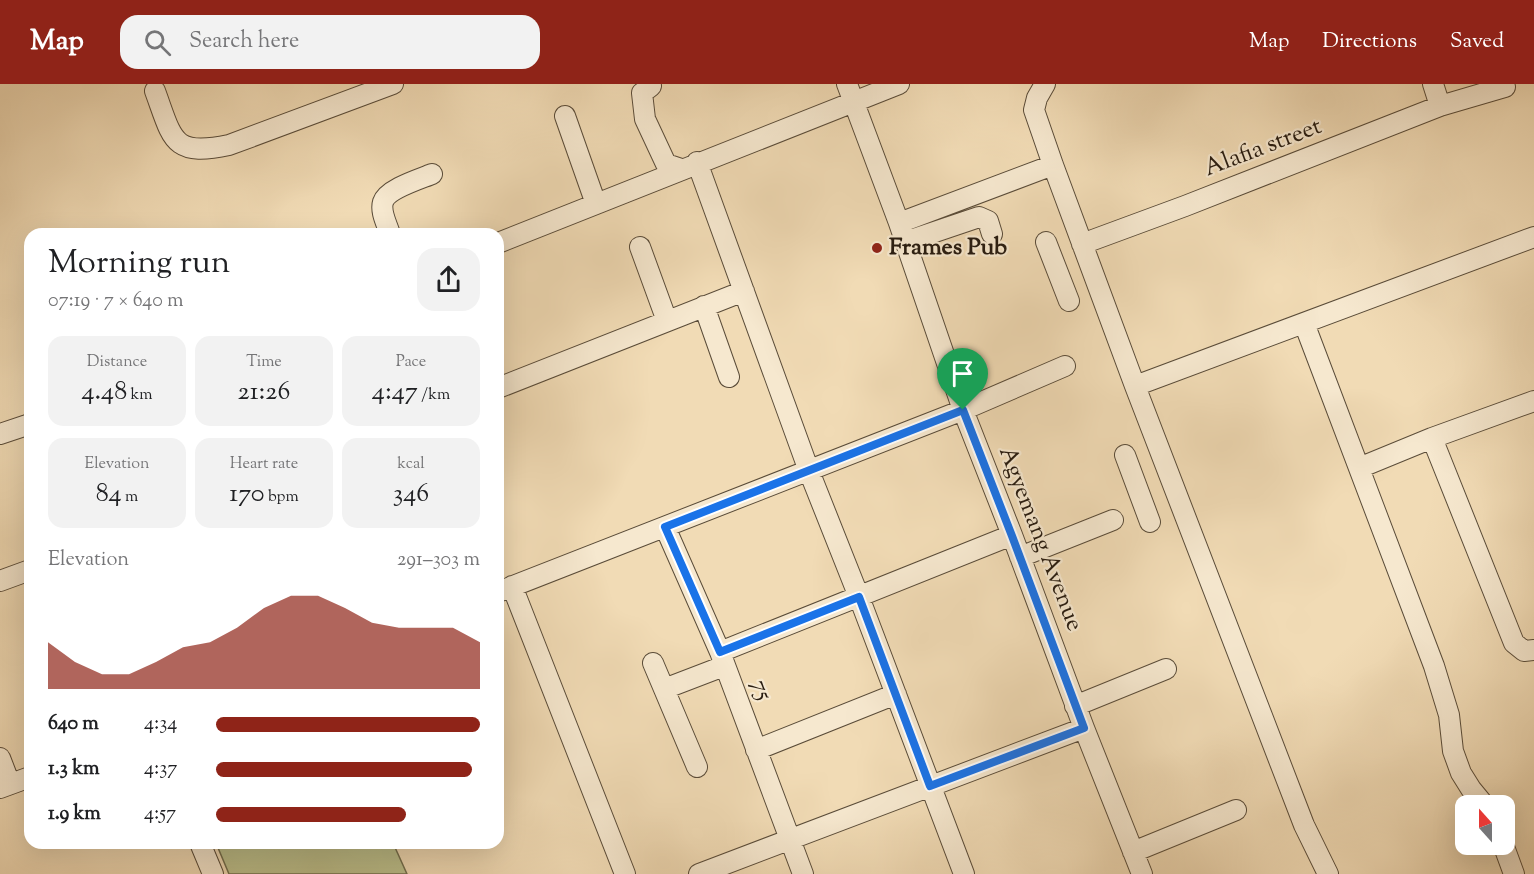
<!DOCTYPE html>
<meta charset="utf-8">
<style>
:root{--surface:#fff;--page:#f2f2f2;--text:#202124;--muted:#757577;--accent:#8f2418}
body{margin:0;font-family:"Sorts Mill Goudy",serif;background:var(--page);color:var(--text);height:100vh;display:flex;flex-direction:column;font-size:22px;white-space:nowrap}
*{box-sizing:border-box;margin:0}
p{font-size:20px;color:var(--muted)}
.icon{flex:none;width:33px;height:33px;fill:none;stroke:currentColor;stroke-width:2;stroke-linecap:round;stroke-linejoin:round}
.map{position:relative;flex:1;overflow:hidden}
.details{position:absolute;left:24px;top:144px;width:480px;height:621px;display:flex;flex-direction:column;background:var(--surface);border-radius:18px;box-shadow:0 6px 24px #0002}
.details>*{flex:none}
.needle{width:39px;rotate:339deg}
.tools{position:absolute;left:1455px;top:711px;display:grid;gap:12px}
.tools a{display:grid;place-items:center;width:60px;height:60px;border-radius:12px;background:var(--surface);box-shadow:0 6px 24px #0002;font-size:30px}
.pin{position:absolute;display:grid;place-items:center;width:51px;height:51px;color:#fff;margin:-62px -26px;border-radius:50% 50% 50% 0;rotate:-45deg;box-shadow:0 0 6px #0007}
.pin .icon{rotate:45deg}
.round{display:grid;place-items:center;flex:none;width:63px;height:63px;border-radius:18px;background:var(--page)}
.overview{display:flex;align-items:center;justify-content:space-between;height:102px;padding:0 24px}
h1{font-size:33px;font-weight:600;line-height:45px}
.stats{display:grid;grid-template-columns:repeat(3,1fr);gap:9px;height:102px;padding:6px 24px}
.stats div{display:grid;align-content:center;border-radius:15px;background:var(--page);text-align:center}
.stats b{font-size:26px;font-weight:600}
.stats small{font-size:16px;font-weight:400}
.stats p{font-size:16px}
.chart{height:168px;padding:12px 24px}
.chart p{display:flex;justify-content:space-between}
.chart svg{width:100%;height:108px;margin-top:6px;fill:var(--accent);opacity:.7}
ul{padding:0 24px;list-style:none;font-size:20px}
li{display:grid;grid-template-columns:96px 72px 1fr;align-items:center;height:45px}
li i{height:15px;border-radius:8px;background:var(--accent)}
header{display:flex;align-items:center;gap:36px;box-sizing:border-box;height:84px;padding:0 30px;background:var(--accent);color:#fff}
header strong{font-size:28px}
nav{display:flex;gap:33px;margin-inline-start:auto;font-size:21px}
.search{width:420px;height:54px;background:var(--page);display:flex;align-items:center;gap:15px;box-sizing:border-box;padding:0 21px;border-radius:18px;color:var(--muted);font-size:22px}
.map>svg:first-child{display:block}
.green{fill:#bbc08d;stroke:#726e4e;stroke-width:1.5}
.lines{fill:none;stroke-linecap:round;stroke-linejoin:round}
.minor-casing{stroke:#5a4c39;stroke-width:22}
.minor{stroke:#f6e8cf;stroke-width:20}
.route-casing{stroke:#fff;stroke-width:12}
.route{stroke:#1a73e8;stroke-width:8}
.poi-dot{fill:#8f2418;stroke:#f6e8cf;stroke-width:2}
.labels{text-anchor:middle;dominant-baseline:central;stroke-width:4.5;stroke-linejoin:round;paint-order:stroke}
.street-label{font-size:24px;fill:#281c10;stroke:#f6e8cf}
.poi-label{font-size:24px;font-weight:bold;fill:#281c10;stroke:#f6e8cf;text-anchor:start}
</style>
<header>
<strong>Map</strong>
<div class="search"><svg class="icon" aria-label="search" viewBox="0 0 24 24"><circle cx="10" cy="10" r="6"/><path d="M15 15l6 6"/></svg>Search here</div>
<nav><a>Map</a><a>Directions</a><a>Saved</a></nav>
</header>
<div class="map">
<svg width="1534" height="790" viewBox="0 0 1534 790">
<rect width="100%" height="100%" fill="#f1dbb5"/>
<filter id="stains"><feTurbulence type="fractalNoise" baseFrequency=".00333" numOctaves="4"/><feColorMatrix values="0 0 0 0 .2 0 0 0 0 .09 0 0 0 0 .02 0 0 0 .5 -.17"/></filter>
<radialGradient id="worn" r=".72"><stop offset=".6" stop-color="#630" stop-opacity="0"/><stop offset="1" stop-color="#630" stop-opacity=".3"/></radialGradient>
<!-- green -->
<path class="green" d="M 216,759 L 393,759 L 407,790 L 229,790 Z"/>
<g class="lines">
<!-- minor casing -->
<g class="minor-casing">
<path id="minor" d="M 847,0 L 899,139 L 963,326 L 1012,451 L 1084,644 L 1142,790
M 1045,0 L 1037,14 L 1034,26 L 1053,81 L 1135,302 L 1304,741 L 1328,790
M 651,2 L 642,9 L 645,35 L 666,80 L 681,85
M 155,7 C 173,56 172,73 229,61 L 393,0
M 1440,22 L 1505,3
M 565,32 L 596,120
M 697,78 L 809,387 L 859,513 L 964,790
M 899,139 L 1053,81
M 390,150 C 387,140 380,128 383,118 C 387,105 420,95 432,90
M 905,158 L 979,133 L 988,137 L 992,150
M 1046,158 L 1069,217
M 498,159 L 899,0
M 1082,160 L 1185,122 L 1440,22 L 1433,0
M 640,163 L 667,237
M 704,222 L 729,293
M 1304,239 L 1434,582 L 1449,631 L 1453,667 L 1461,689 L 1471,705 L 1485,722
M 1135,302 L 1534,153
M 498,304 L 744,207
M 0,350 L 30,340
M 1432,354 L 1514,559 L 1524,567 L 1534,566
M 1125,371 L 1150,438
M 1359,384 L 1432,354 L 1534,317
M 665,443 L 720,568 L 803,790
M 1020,473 L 1113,436
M 0,497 L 30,486
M 512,502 L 625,790
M 498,508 L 963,326 L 1065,282
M 720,568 L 1012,451
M 653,579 L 697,683
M 664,605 L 724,582
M 1075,622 L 1166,585
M 756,666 L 896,610
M 0,674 L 10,700
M 0,704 L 30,693
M 200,759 L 213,790
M 1503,760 L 1514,790
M 1133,768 L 1236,726
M 699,790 L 1084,644"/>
</g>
<!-- minor -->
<use href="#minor" class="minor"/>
</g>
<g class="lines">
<!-- route casing -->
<g class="route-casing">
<path id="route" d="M 963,326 L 1012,452 L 1084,644 L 930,702 L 859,513 L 720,568 L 665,443 Z"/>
</g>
<!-- route -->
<use href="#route" class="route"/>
</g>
<!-- markers -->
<circle class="poi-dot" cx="877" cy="164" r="6"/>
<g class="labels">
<!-- street labels -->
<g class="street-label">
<text transform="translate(1263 64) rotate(-21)">Alafia street</text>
<text transform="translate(1040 455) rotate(69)">Agyemang Avenue</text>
<text transform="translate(761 606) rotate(69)">75</text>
</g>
<!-- poi labels -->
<g class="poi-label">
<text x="889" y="164">Frames Pub</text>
</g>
</g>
<rect width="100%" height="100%" filter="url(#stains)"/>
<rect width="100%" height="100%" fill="url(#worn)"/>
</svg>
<div class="tools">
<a><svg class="needle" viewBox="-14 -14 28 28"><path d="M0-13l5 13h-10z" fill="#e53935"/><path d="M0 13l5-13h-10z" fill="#757577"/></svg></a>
</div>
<div class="pin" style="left:963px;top:326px;background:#1e9e55"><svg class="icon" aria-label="arrive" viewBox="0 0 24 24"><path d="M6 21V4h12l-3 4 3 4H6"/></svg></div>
<section class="details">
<div class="overview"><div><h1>Morning run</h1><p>07:19 · 7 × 640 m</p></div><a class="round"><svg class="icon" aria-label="share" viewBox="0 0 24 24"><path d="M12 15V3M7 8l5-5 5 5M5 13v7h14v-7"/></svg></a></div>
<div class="stats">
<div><p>Distance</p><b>4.48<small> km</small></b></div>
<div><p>Time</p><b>21:26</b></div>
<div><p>Pace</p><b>4:47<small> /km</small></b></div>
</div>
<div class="stats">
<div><p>Elevation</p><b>84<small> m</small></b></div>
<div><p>Heart rate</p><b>170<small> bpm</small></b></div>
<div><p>kcal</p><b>346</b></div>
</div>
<div class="chart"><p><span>Elevation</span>291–303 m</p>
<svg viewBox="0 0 160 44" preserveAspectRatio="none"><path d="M0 44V25L10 33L20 38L30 38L40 33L50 27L60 25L70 19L80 11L90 6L100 6L110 11L120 17L130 19L140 19L150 19L160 25V44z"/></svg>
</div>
<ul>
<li><b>640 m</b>4:34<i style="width:100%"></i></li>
<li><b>1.3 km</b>4:37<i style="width:97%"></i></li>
<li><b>1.9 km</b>4:57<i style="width:72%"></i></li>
</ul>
</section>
</div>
